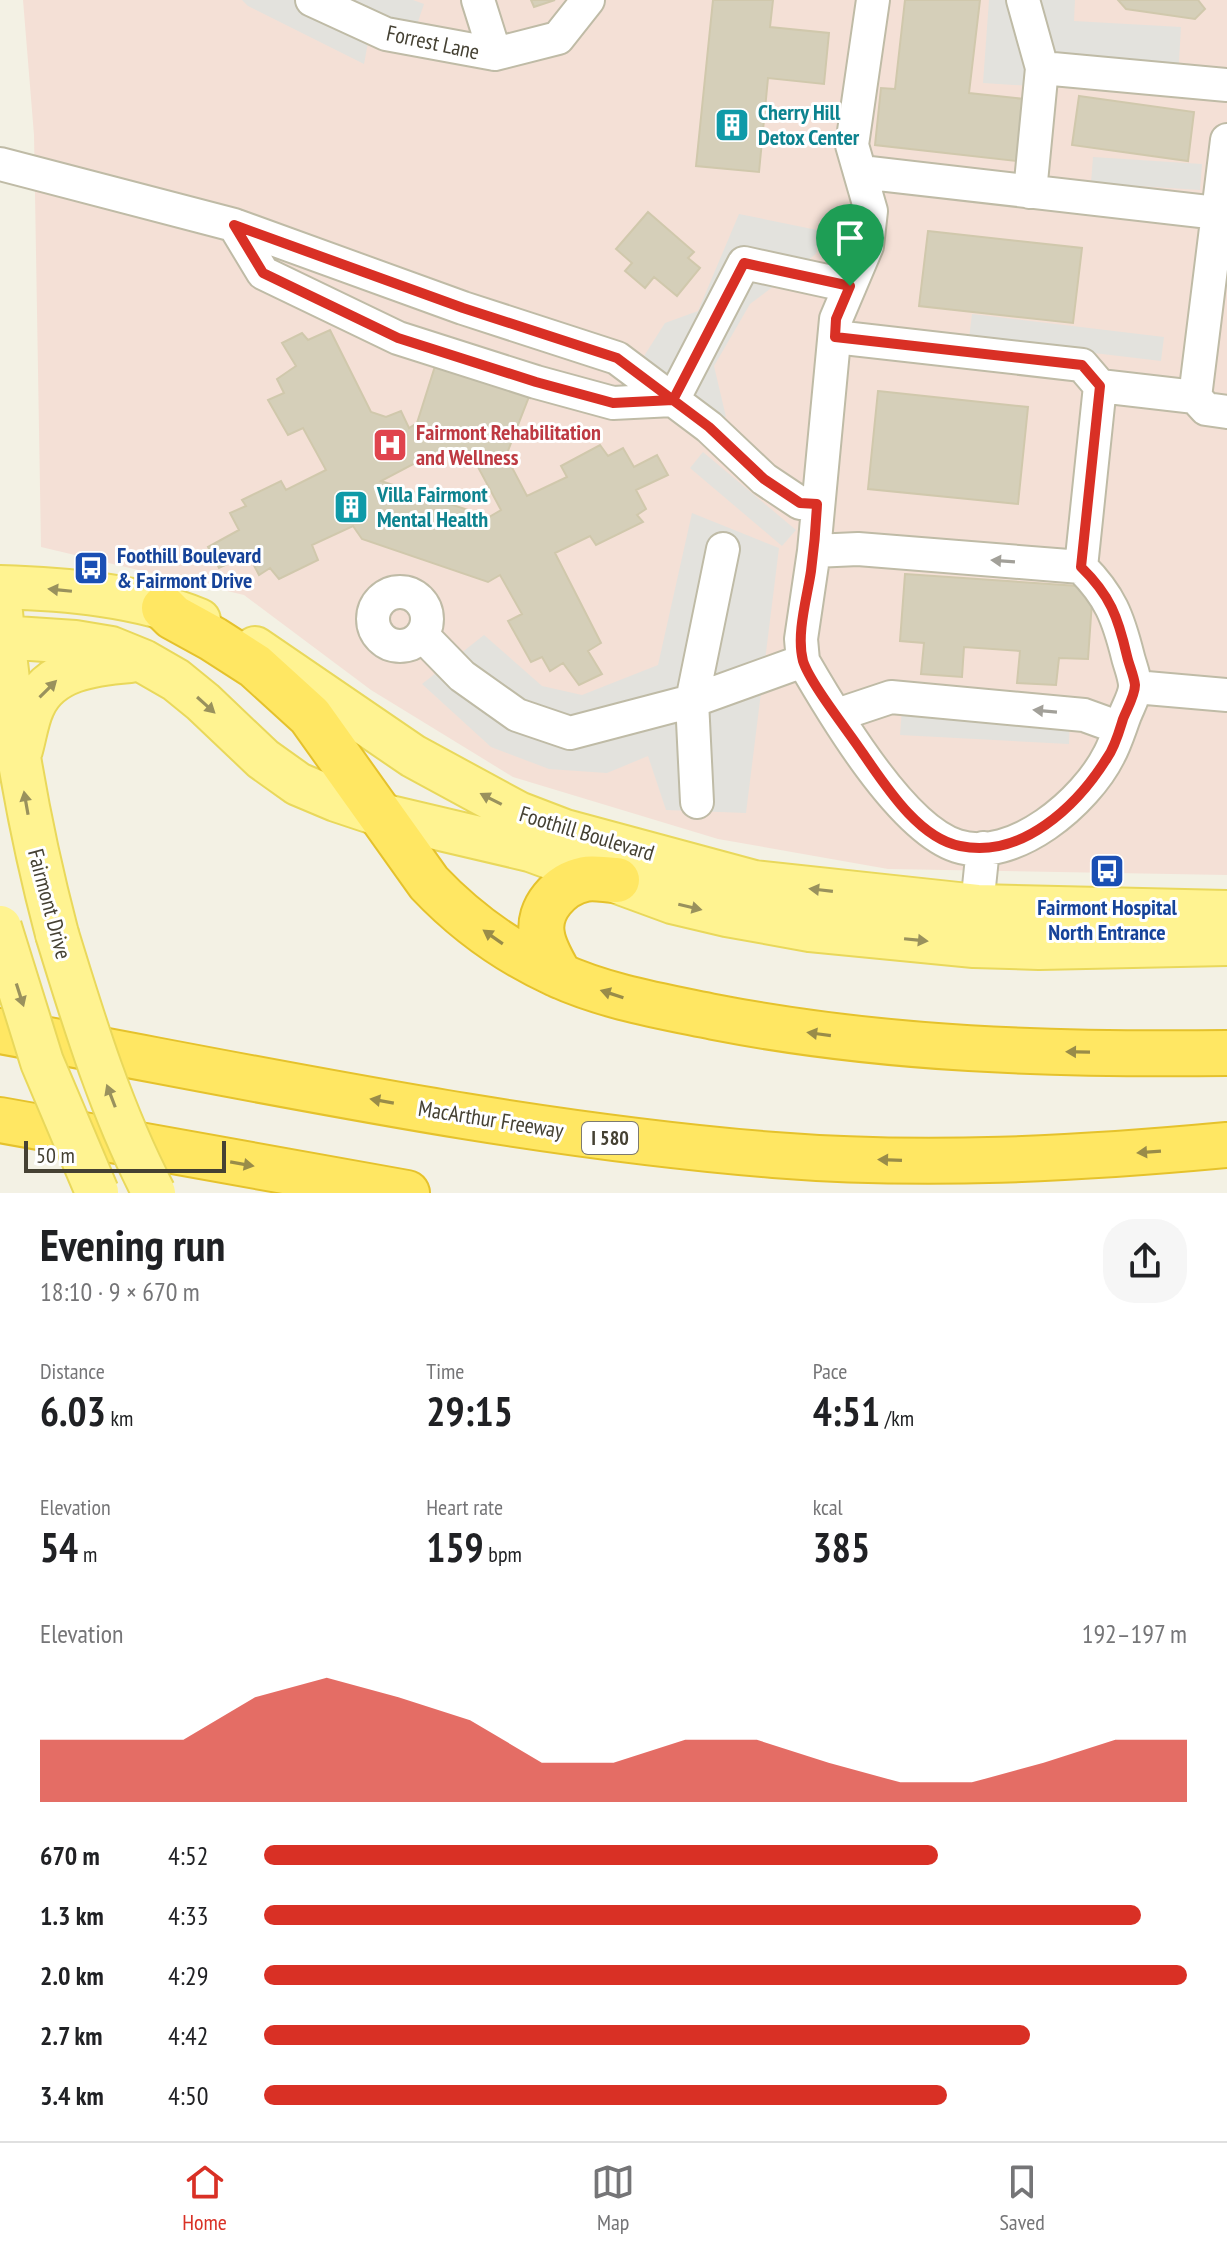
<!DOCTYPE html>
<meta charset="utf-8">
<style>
:root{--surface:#fff;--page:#f6f6f6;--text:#202124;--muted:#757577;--line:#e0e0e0;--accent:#d93025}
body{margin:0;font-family:"PT Sans Narrow",sans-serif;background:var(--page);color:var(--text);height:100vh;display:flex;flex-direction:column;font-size:30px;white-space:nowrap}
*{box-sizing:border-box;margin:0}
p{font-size:26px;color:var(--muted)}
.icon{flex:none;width:44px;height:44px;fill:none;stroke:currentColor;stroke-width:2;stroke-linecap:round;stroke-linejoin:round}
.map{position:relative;height:1193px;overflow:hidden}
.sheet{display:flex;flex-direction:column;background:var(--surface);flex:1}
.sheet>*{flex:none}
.scale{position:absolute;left:24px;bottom:20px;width:202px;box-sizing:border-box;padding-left:8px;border:4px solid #454133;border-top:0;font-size:22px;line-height:28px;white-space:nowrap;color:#454133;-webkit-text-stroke:6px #fff;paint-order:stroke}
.pin{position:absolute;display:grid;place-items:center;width:68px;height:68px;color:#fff;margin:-82px -34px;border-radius:50% 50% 50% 0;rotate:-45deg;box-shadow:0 0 8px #0007}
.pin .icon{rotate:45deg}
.round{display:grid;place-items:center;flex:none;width:84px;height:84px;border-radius:32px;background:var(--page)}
.overview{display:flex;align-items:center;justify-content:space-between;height:136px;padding:0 40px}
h1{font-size:44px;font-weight:800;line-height:60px}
.figures{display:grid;grid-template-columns:repeat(3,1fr);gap:12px;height:136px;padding:8px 40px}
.figures div{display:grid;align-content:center}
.figures b{font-size:40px;font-weight:800}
.figures small{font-size:22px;font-weight:400}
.figures p{font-size:22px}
.chart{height:224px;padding:16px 40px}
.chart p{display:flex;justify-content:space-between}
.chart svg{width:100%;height:144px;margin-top:8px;fill:var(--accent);opacity:.7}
ul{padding:0 40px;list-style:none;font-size:26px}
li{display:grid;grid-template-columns:128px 96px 1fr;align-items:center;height:60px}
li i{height:20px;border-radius:10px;background:var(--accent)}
.dock{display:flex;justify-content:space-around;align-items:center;height:112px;border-top:2px solid var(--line);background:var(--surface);font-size:22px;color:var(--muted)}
.dock a{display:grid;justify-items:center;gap:4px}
.dock .on{color:var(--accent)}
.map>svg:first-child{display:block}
.medical{fill:#f4e0d6}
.parking{fill:#e3e2dd}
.building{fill:#d5cfb9;stroke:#d0c8ac;stroke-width:2;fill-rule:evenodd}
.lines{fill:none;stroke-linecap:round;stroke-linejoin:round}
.minor-casing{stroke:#bfbba6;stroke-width:36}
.major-casing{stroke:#e9d85b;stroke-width:46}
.highway-casing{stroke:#e5c22c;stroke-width:48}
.minor{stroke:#fff;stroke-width:32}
.major{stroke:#fff391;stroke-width:42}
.highway{stroke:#ffe763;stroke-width:44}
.major-bridge-casing{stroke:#e9d85b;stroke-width:46;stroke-linecap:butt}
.major-bridge{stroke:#fff391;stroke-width:42}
.oneway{fill:#a2a099}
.oneway2{fill:#99915d}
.oneway3{fill:#998c49}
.route-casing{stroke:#fff;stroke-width:16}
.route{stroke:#d93025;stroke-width:10}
.labels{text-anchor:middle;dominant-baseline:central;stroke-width:6;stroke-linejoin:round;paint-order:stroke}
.shield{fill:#fff;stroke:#7d7a70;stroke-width:2}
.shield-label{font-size:20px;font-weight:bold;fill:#454133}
.street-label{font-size:22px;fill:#454133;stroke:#fff}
.culture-label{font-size:22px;font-weight:bold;fill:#0d838f;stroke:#fff;text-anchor:start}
.health-label{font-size:22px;font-weight:bold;fill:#be3a42;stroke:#fff;text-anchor:start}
.transit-label{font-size:22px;font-weight:bold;fill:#164399;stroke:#fff;text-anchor:start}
</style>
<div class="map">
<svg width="1227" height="1193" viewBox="0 0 1227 1193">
<rect width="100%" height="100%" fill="#f3f1e4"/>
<!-- medical -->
<path class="medical" d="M 23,0 L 1227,0 L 1227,875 L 888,869 L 718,839 L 513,777 L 371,690 L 244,595 L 41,547 L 34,135 Z"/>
<!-- parking -->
<path class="parking" d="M 242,0 L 413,0 L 424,4 L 408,51 L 369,37 L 364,64 L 248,6 Z
M 989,0 L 1075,0 L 1074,21 L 1181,27 L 1177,95 L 983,83 Z
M 1093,157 L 1202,164 L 1200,190 L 1091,183 Z
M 739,214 L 822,231 L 816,254 L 750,304 L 714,366 L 726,417 L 712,416 L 644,356 L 665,323 L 698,311 Z
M 972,314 L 1164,337 L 1161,361 L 969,338 Z
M 703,452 L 796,530 L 782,546 L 690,468 Z
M 692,513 L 779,548 L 746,813 L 666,810 L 648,756 L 607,773 L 549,769 L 491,747 L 422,684 L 484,635 L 542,686 L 582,695 L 658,665 Z
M 902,708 L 1070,716 L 1069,744 L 900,735 Z"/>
<!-- building -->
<path class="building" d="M 531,0 L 555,0 L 534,7 Z
M 713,0 L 773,0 L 770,27 L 829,33 L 824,84 L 768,78 L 759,172 L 696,166 Z
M 905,0 L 980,0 L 969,93 L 1024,99 L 1016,161 L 875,145 L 881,88 L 895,89 Z
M 1118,0 L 1198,0 L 1205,9 L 1195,19 L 1126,9 Z
M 1079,96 L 1194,112 L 1188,161 L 1072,145 Z
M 648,212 L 694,252 L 688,258 L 700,268 L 677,296 L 654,277 L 645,288 L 625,271 L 632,263 L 616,249 Z
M 928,231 L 1082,248 L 1073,323 L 919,306 Z
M 330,330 L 371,412 L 386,417 L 401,411 L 409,428 L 417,423 L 436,363 L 530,394 L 506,456 L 527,496 L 567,477 L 561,466 L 600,445 L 608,456 L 623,448 L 634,467 L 657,455 L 668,475 L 636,490 L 646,509 L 637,515 L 643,522 L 596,545 L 590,536 L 555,553 L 601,643 L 588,651 L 602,674 L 579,685 L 563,663 L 550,671 L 542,657 L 531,662 L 508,621 L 522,614 L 500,575 L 488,582 L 362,539 L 353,526 L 312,545 L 318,560 L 279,579 L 270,568 L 259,575 L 248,554 L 219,568 L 208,547 L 239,530 L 230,513 L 246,506 L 242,500 L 281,481 L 286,490 L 326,470 L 303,428 L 288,435 L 268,400 L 284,393 L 277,379 L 296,366 L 282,343 L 302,333 L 308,340 ZM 434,453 L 478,467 L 501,510 L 489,517 L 381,481 Z
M 878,391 L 1028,407 L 1018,504 L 868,489 Z
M 905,574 L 1093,587 L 1088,659 L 1059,658 L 1056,685 L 1017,683 L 1020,651 L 964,647 L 962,677 L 921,674 L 924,643 L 900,641 Z"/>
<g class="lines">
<!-- minor casing -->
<g class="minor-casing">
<path id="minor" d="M 312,0 L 386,34 L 495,54 L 558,38 L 588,0
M 478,0 L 495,54
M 1023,0 L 1042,68 L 1030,192
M 1042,68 L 1227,85
M 0,164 L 234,225 L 463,308 L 617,358 L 709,427 L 764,479 L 800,503 L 817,504
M 861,172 L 1227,214
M 234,225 L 263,273 L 398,338 L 536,382 L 613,403 L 673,400 L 744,263 L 850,286
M 835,337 L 1082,365 L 1100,386 L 1195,397 L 1206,409 L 1227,412
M 1195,397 L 1227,140
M 814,551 L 858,549 L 1081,567 C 1110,596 1118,617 1128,657 C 1130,665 1135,677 1135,686 C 1135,695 1128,707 1125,715 C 1120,728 1116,742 1109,755 C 1086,801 1014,864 957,846 C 901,828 833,713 803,661 L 801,639 L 814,551 L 836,319 L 867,246 L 871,211 L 852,145 L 873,0
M 1081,567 L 1100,386
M373 619a27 27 0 1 1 54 0a27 27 0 1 1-54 0Z
M 422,635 L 462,676 L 517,715 L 570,733 L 692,701 L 803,661
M 1135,687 L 1227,695
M 837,715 L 891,697 L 1084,715 L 1120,728
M 697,802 L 692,701 L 723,549
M 977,906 L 983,848"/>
</g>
<!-- major casing -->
<g class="major-casing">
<path id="major" d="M 0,587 C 67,589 137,595 199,620
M 1,612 C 10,721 29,828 57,934
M 0,637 L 75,642 L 111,648 L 143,661 L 176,680 L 203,702 L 263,759 L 298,784 L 336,800 L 381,815 L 530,850 L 672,902 L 727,915 L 810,930 L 974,946 L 1039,948 L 1227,944
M 255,648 L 413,756 L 518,813 L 565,831 L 754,882 L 977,906 L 1227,912
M 21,750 C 25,736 27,720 33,707 C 49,669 94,664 130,661"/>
</g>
<!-- highway casing -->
<g class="highway-casing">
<path id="highway" d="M 164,608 L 173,617 L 213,639 L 255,666 L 310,716 L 429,883 C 465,921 508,952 556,974 C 606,997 661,1006 714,1017 C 884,1050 1054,1055 1227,1053
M 560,976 C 553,963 544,949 542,935 C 537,909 560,884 585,879 C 594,877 607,880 617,880
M 0,1031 C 257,1078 513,1134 774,1155 C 924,1167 1077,1159 1227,1145
M 0,1120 L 407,1193"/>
</g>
<!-- minor -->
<use href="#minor" class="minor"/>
<!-- major -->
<use href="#major" class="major"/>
<!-- highway -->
<use href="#highway" class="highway"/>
<!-- major-bridge casing -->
<g class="major-bridge-casing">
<path id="major-bridge" d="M 0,927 L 42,1062 L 97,1192
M 57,934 C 84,1022 111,1111 154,1193"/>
</g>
<!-- major-bridge -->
<use href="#major-bridge" class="major-bridge"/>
</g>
<!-- one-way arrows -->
<defs><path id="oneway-solid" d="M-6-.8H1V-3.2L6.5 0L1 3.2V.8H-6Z" transform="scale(2)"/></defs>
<g class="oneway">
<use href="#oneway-solid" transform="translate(1003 561) rotate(-176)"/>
<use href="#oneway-solid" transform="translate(1045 711) rotate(-175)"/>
</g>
<g class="oneway2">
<use href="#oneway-solid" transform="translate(60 590) rotate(-174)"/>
<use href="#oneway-solid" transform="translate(48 689) rotate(-45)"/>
<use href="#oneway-solid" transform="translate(206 705) rotate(42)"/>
<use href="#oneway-solid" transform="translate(491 799) rotate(-153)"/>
<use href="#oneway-solid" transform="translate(26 803) rotate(-100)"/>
<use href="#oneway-solid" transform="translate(821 890) rotate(-173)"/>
<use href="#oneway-solid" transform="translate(690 907) rotate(13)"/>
<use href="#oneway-solid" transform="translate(916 940) rotate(6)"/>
<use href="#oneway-solid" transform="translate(20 995) rotate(72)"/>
<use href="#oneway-solid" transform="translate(111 1096) rotate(-111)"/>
</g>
<g class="oneway3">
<use href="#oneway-solid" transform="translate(493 937) rotate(-145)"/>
<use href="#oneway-solid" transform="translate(612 994) rotate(-162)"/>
<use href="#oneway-solid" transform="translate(819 1034) rotate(-172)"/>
<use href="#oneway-solid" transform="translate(1078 1052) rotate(-179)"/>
<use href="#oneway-solid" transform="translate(382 1101) rotate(-170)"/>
<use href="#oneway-solid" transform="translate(1149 1152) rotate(176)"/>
<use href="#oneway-solid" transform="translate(890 1160) rotate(-178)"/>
<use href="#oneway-solid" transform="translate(242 1164) rotate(10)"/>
</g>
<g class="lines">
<!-- route casing -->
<g class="route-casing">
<path id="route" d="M 850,286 L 744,263 L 673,400 L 617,358 L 463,308 L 234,225 L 263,273 L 398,338 L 536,382 L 613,403 L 673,400 L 709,427 L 764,479 L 800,503 L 817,504 C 816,527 814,549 811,571 C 807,598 796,634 803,661 C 810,683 848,731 862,752 C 885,785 918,838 960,846 C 1022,859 1077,806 1107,758 C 1115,747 1119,732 1123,719 C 1127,709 1135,695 1135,685 C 1134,676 1129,665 1127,656 C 1118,617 1110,595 1081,567 L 1100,386 L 1082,365 L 835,337 L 836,319 L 850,286"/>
</g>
<!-- route -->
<use href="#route" class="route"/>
</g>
<!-- icons -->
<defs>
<g id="building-square" transform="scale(1.8)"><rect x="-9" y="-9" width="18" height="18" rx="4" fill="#0f9aa8" stroke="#fff"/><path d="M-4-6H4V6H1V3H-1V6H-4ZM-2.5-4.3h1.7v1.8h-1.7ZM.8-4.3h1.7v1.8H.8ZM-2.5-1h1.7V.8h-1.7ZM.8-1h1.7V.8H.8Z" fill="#fff"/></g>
<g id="hospital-square" transform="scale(1.8)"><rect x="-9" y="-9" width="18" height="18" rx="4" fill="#e0444e" stroke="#fff"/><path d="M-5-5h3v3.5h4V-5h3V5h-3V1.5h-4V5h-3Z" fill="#fff"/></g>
<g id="bus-square" transform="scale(1.8)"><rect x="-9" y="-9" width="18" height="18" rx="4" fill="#1a4fb4" stroke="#fff"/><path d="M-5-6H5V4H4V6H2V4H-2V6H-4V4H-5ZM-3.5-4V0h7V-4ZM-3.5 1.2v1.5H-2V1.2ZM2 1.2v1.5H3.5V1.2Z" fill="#fff"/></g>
</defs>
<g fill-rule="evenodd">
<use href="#building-square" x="732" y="125"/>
<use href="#hospital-square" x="390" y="445"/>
<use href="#building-square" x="351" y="507"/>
<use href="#bus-square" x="91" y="568"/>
<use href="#bus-square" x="1107" y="871"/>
</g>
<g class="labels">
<!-- shield labels -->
<rect class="shield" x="582" y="1122" width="56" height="32" rx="6"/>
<g class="shield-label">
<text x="610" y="1138">I 580</text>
</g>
<!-- street labels -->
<g class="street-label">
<text transform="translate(433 42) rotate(12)">Forrest Lane</text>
<text transform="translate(587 833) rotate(17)">Foothill Boulevard</text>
<text transform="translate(50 904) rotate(75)">Fairmont Drive</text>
<text transform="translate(491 1119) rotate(9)">MacArthur Freeway</text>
</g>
<!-- culture labels -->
<g class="culture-label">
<text x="758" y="112">Cherry Hill<tspan x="758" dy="25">Detox Center</tspan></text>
<text x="377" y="494">Villa Fairmont<tspan x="377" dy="25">Mental Health</tspan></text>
</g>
<!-- health labels -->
<g class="health-label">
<text x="416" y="432">Fairmont Rehabilitation<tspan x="416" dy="25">and Wellness</tspan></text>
</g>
<!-- transit labels -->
<g class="transit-label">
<text x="117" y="555">Foothill Boulevard<tspan x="117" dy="25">&amp; Fairmont Drive</tspan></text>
<text x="1107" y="907" text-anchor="middle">Fairmont Hospital<tspan x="1107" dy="25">North Entrance</tspan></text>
</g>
</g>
</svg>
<div class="scale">50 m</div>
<div class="pin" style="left:850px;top:286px;background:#1e9e55"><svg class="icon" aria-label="arrive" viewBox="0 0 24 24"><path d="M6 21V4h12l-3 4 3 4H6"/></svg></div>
</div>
<section class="sheet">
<div class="overview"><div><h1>Evening run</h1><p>18:10 · 9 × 670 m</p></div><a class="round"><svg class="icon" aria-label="share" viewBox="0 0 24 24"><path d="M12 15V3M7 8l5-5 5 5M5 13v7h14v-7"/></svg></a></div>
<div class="figures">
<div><p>Distance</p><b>6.03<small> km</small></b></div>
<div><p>Time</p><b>29:15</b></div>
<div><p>Pace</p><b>4:51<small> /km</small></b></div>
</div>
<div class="figures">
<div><p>Elevation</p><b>54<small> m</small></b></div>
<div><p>Heart rate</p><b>159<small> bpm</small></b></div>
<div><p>kcal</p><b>385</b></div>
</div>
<div class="chart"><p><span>Elevation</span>192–197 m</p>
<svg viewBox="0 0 160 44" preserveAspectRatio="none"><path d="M0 44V25L10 25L20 25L30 12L40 6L50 12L60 19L70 32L80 32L90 25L100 25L110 32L120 38L130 38L140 32L150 25L160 25V44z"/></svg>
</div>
<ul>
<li><b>670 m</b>4:52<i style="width:73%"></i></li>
<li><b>1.3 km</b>4:33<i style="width:95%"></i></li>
<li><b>2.0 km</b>4:29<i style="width:100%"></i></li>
<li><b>2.7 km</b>4:42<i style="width:83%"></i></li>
<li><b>3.4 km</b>4:50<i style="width:74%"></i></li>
</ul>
</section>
<nav class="dock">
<a class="on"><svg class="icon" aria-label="home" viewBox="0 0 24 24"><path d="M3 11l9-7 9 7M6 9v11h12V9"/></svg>Home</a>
<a><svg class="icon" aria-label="map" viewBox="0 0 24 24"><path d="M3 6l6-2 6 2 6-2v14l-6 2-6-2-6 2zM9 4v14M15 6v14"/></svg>Map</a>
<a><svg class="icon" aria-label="saved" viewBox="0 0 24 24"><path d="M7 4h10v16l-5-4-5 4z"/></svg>Saved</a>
</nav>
